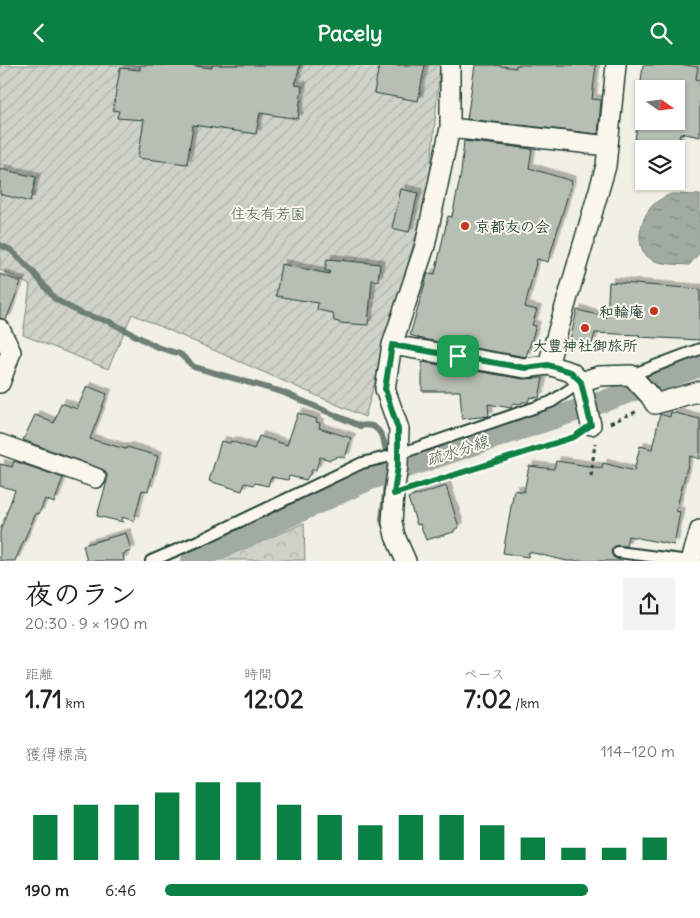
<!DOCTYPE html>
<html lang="ja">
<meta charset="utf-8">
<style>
:root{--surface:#fff;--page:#f2f2f2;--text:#222;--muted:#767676;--accent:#0b8043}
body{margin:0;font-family:Delius,"Klee One",sans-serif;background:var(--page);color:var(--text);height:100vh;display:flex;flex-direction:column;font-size:19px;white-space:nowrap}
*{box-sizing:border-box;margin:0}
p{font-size:16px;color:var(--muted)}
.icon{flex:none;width:28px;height:28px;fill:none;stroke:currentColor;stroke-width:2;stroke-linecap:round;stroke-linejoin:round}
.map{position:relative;height:496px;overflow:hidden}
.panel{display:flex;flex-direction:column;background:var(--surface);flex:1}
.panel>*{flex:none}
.needle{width:32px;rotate:104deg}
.fabs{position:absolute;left:635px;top:15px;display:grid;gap:10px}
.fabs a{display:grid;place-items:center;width:50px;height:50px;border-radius:0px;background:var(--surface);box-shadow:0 1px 4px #0004;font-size:25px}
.pin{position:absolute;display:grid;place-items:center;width:42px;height:42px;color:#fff;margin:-21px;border-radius:10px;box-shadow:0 2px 8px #0006}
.round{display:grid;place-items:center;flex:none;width:52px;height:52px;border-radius:0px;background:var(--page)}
.overview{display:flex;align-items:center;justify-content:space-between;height:85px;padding:0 25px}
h1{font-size:28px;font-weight:700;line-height:38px}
.figures{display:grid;grid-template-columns:repeat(3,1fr);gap:8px;height:85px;padding:5px 25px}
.figures div{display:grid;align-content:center}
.figures b{font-size:25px;font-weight:700}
.figures small{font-size:14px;font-weight:400}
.figures p{font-size:14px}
.chart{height:140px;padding:10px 25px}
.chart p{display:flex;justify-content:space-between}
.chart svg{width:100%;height:90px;margin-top:5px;stroke:var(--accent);stroke-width:6}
ul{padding:0 25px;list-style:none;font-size:16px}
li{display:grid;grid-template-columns:80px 60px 1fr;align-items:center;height:38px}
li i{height:12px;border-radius:6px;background:var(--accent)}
header{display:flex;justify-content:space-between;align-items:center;height:65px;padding:0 25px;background:var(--accent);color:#fff;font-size:22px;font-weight:700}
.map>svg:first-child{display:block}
.forest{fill:url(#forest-crowns);stroke:#77887e}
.garden{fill:url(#garden-furrows);stroke:#77887e}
.water{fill:url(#water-ripples);stroke:#6e7f75}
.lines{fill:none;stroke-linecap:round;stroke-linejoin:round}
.stream{stroke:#6e7f75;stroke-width:6}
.canal{stroke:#a2aba1;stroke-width:22}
.building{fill:#b7beb3;stroke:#1f3d34;filter:url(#shadow)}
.service-casing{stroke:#1f3d34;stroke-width:14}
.minor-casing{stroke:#1f3d34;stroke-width:22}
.path{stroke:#1f3d34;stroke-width:3;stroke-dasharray:4 4;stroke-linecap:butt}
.service{stroke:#fbf7ec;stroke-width:10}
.minor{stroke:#fbf7ec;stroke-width:19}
.route-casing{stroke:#fff;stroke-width:10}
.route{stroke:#0b8043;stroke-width:6}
.poi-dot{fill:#c8321e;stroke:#fbf7ec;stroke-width:2}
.labels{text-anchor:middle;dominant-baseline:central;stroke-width:4;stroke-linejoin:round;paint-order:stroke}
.park-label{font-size:15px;fill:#425b52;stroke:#fbf7ec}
.poi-label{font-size:15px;font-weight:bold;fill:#1f3d34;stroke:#fbf7ec;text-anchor:start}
.water-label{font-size:16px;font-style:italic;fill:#465e55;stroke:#fbf7ec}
</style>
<header><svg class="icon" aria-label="back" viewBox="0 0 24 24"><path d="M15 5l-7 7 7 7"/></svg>Pacely<svg class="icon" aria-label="search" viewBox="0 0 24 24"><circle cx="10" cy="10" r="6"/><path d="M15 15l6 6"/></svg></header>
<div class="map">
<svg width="700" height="496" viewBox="0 0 700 496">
<defs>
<pattern id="forest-crowns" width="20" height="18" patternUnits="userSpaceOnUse" patternTransform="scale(1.25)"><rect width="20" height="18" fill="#cfd2c8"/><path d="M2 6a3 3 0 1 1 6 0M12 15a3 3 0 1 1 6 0" fill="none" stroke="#b1b5ac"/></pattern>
<pattern id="garden-furrows" width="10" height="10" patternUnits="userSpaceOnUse" patternTransform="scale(1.25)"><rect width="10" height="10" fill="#cfd2c8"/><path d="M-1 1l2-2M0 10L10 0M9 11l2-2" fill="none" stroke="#b1b5ac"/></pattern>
<pattern id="water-ripples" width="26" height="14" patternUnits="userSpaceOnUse" patternTransform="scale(1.25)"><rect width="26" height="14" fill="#a2aba1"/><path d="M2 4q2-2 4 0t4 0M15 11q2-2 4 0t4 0" fill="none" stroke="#838c84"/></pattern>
<filter id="shadow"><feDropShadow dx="4.5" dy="-4.5" stdDeviation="0" flood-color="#0004"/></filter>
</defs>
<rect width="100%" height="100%" fill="#f2f0e5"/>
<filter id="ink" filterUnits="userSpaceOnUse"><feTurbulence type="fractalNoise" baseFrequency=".02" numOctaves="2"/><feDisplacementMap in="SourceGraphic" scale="10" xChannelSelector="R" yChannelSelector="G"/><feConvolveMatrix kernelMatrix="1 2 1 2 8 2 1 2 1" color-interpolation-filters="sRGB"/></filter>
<g filter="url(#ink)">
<!-- forest -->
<path class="forest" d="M 304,458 L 305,495 L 219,495 Z"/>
<!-- garden -->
<path class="garden" d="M 0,0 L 440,0 L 429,124 L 365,352 L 132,249 L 108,304 L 23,270 L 30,220 L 0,205 Z"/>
<!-- water -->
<path class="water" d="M 672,129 L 700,130 L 700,187 L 689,200 C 676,199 656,200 647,191 C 634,179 641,153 652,141 C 658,135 664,132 672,129 Z"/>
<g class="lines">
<!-- stream -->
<path class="stream" d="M 0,180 L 11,185 L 34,208 L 55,234 L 80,248 L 110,257 L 157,282 L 180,289 L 194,302 L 282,327 L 360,361 C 364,360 369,360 372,361 C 396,371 384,433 382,455 L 385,463"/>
<!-- canal -->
<path class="canal" d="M 192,496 L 370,414 L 599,338 L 700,301"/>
</g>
<!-- building -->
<path class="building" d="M 140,0 L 187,0 L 212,3 L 212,0 L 300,0 L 295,20 L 302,21 L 298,54 L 260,48 L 256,69 L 193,60 L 187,99 L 138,93 L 144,55 L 117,53 L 119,46 L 113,45 L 120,3 L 140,5 Z
M 379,0 L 425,0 L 418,36 L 374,28 Z
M 475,0 L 494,0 L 516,3 L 516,0 L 596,0 L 592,34 L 601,35 L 598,69 L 467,54 Z
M 643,0 L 685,0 L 698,2 L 696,14 L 700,15 L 700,72 L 680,68 L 678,79 L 677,79 L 676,84 L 636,84 L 636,80 L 634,80 L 638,56 L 676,56 L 676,24 L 640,24 Z
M 464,76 L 532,84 L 529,103 L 572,116 L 548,197 L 537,194 L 532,213 L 525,242 L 537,245 L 532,260 L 536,261 L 526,292 L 422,274 L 410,270 L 428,208 L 435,209 L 448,151 L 452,152 L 461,108 Z
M 0,104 L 36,112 L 30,137 L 0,129 Z
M 401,124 L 418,128 L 409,167 L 392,163 Z
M 327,194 L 380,199 L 378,216 L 372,215 L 368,260 L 339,258 L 339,257 L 334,256 L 333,248 L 317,245 L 318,238 L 276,231 L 281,199 L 329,209 L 330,206 L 325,206 Z
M 0,209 L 21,217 L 6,255 L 0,253 Z
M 609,217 L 700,224 L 700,275 L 639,272 L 640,270 L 595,268 L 592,279 L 570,275 L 577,245 L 607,252 Z
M 422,297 L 523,314 L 543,313 L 539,333 L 530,332 L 528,337 L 522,337 L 521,339 L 513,338 L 511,343 L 488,339 L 489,351 L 462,354 L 460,326 L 422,326 Z
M 87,321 L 107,329 L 90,374 L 126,384 L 127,382 L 158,391 L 148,426 L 142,425 L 134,456 L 122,452 L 123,457 L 97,451 L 107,416 L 107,410 L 104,405 L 23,375 L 35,350 L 54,358 L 61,338 L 77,344 Z
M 671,347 L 700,354 L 700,394 L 690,391 L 676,446 L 680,447 L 674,480 L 628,471 L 626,481 L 616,481 L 611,486 L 613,492 L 622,496 L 567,496 L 529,487 L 528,492 L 503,488 L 514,425 L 524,427 L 529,401 L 554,404 L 556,396 L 602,403 L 603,398 L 634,406 L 640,381 L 652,384 L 660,349 L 670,352 Z
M 298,348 L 317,354 L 316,357 L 320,358 L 319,363 L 351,373 L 345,393 L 339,391 L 330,395 L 320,392 L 316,405 L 312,405 L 306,415 L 289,411 L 288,415 L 271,412 L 268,421 L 255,418 L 254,420 L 245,418 L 242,426 L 209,416 L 221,376 L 230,378 L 231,376 L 254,384 L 259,371 L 287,380 Z
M 14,396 L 63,413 L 54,438 L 45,434 L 39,449 L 36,448 L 15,496 L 0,496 L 0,466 L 15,425 L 0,421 L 0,399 L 12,402 Z
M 446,421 L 459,462 L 454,465 L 454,467 L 426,475 L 420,459 L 417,460 L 408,433 Z
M 126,468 L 131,486 L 123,489 L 124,496 L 87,496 L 83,480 Z"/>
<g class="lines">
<!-- service casing -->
<g class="service-casing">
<path id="service" d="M 631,310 L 700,284
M 618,487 L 689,496
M 151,496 L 205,473 L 362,398 L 399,389 L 551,337 L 581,317"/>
</g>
<!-- minor casing -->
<g class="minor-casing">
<path id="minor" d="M 450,63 L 608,81
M 0,264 L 11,287 L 0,318
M 392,280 L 525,303 L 548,300 L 571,307 L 581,317 L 591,360
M 548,300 L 606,101 L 616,0
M 581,317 L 599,311 L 631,310 L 650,331 L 655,339 L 700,326
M 0,379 L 96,413
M 406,496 L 395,471 L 392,457 L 394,429 L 398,400 L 399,364 L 385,324 L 392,280 L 425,181 L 450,63 L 450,0
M 691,496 L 700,465"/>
</g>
<!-- path -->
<path class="path" d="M 610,358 L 638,346
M 591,411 L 595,378
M 414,422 L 575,372"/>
<!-- service -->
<use href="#service" class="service"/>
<!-- minor -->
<use href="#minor" class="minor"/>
</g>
</g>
<g class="lines" filter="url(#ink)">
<!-- route casing -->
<g class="route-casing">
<path id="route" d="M 392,280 L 525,303 L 548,300 L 571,307 L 581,317 L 591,360 L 574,372 L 394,429 L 398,400 L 398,364 L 385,324 Z"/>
</g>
<!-- route -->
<use href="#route" class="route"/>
</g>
<!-- markers -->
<g class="poi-dot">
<circle cx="465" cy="161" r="5"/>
<circle cx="654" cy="246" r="5"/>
<circle cx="585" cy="263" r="5"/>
</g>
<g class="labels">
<!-- park labels -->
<g class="park-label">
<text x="268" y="148">住友有芳園</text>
</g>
<!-- poi labels -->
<g class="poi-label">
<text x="475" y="161">京都友の会</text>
<text x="644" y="246" text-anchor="end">和輪庵</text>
<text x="585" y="280" text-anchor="middle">大豊神社御旅所</text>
</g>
<!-- water labels -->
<g class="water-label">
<text transform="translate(457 385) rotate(-18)">疏水分線</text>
</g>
</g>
</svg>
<div class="fabs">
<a><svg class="needle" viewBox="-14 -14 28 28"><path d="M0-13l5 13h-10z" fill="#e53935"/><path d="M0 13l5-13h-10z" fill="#767676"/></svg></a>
<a><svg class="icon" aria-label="layers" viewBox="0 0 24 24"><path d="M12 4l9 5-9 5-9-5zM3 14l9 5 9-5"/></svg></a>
</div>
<div class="pin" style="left:458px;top:291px;background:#1e9e55"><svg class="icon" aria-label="arrive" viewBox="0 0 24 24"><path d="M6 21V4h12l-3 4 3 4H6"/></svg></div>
</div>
<section class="panel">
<div class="overview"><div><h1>夜のラン</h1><p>20:30 · 9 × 190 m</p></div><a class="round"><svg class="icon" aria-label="share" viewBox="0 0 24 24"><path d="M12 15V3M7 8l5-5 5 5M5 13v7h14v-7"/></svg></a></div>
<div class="figures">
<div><p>距離</p><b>1.71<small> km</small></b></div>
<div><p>時間</p><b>12:02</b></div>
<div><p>ペース</p><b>7:02<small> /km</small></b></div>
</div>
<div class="chart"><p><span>獲得標高</span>114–120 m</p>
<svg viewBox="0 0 160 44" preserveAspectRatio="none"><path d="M5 44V22M15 44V17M25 44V17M35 44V11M45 44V6M55 44V6M65 44V17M75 44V22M85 44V27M95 44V22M105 44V22M115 44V27M125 44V33M135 44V38M145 44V38M155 44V33"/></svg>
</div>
<ul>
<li><b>190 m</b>6:46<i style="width:83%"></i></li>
</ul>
</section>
